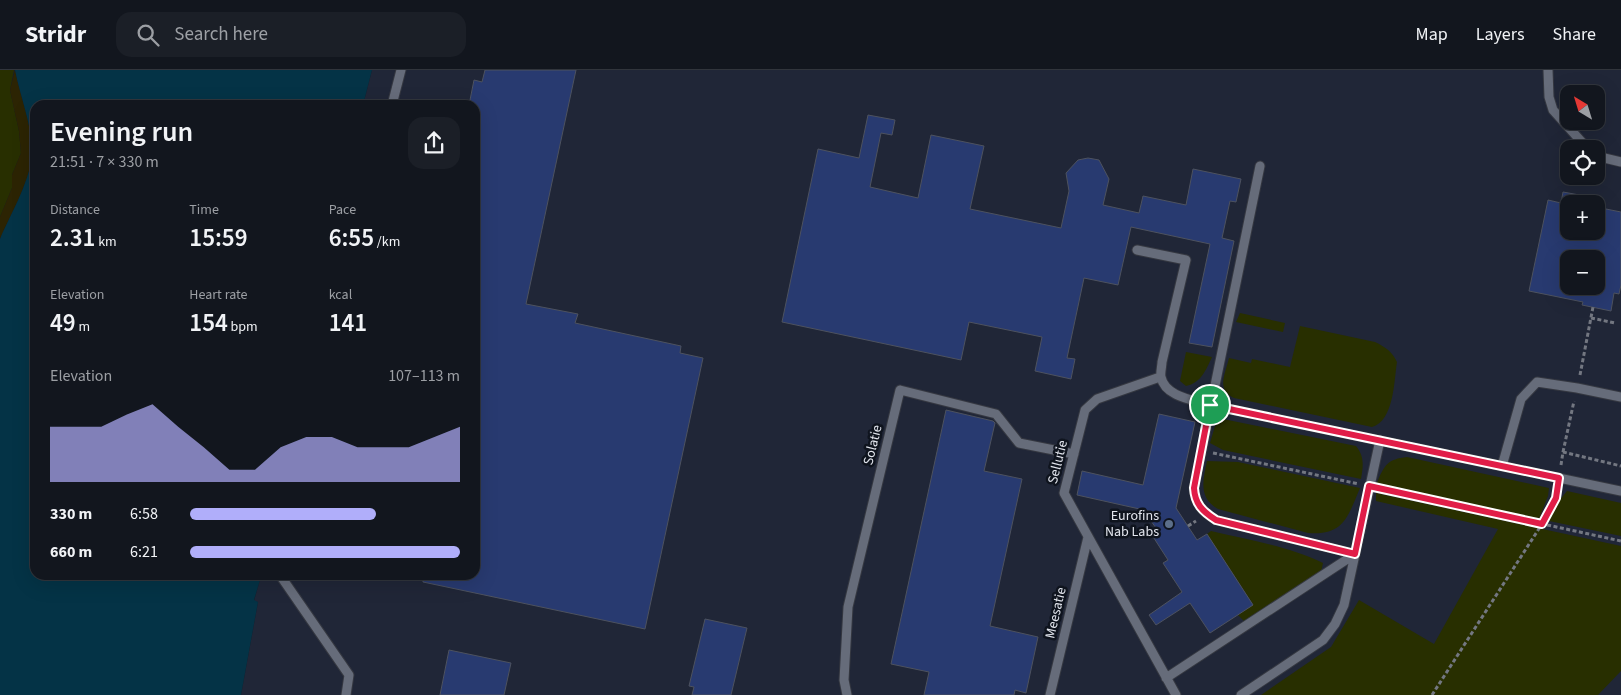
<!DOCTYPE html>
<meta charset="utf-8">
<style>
:root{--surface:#12161e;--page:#1b1f27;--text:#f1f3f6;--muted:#9c9fa4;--line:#31353c;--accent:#b0aefa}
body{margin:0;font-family:"Source Sans 3",sans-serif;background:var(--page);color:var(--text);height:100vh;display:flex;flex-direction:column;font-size:19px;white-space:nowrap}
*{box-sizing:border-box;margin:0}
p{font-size:16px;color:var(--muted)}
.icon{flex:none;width:28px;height:28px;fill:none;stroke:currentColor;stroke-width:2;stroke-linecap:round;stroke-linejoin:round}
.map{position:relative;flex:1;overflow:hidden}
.drawer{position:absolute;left:30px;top:30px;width:450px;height:480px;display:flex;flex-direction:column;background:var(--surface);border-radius:15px;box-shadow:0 5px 20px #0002,0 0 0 1px var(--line)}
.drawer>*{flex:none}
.needle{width:32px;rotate:322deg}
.controls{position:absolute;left:1560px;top:15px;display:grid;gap:10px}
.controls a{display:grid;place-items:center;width:45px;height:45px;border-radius:10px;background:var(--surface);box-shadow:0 5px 20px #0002,0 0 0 1px var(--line);font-size:25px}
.pin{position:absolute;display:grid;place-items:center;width:42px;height:42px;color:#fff;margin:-21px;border:2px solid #fff;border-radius:50%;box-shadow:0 1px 5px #0007}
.round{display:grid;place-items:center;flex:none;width:52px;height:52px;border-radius:15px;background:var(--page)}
.summary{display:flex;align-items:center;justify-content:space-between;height:85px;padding:0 20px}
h1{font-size:28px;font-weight:600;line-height:38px}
.figures{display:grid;grid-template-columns:repeat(3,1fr);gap:8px;height:85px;padding:5px 20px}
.figures div{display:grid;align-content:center}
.figures b{font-size:25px;font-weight:600}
.figures small{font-size:14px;font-weight:400}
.figures p{font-size:14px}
.chart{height:140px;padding:10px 20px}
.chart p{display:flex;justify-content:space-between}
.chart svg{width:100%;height:90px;margin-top:5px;fill:var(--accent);opacity:.7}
ul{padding:0 20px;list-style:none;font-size:16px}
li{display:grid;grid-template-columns:80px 60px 1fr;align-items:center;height:38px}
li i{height:12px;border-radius:6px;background:var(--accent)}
header{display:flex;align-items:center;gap:30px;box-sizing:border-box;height:70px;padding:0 25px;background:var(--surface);border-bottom:1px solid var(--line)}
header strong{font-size:24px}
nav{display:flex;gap:28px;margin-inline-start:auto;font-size:18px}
.search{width:350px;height:45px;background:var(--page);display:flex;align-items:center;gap:12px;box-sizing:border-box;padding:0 18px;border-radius:15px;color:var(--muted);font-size:19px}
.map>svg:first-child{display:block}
.built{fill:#202637;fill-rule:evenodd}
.green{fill:#282f00}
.sand{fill:#2c2403}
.water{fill:#043346}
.building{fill:#283a70;stroke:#4d525f;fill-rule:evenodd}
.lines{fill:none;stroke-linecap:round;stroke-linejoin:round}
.lane-casing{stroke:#353841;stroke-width:11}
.path{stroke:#737781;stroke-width:3;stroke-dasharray:4 2.5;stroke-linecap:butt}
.lane{stroke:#666c7a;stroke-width:9}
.route-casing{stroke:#fff;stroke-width:10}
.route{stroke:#e11d48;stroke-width:6}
.service-dot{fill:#5c6f8a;stroke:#0f141e;stroke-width:2}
.labels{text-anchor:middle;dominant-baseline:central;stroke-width:5;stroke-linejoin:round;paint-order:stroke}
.street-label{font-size:14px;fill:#e2e5ed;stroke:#0f141e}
.poi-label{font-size:14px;fill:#e2e5ed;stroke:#0f141e;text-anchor:end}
</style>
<header>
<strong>Stridr</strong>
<div class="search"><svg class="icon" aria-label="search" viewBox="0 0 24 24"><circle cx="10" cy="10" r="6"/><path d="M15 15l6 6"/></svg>Search here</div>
<nav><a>Map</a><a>Layers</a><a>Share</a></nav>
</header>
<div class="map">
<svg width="1621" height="625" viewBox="0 0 1621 625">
<rect width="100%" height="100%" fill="#181d28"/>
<!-- built -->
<path class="built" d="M 372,0 L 1621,0 L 1621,625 L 241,625 L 258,532 L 254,531 L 260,509 L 257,509 L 258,505 L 475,505 L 475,35 L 363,35 ZM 1569,24 L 1596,24 L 1596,51 L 1569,51 ZM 1569,79 L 1596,79 L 1596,106 L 1569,106 ZM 1569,134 L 1596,134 L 1596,161 L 1569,161 ZM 1569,189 L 1596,189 L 1596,216 L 1569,216 Z"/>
<!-- green -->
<path class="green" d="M 0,0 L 14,0 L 10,20 L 19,61 L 21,83 L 12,105 L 12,118 L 0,147 Z
M 1240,243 L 1285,253 L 1283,262 L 1236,252 Z
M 1300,256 L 1375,272 C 1385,277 1392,281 1397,292 C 1394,311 1394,351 1372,357 L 1234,328 C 1216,319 1225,305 1229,288 L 1251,293 L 1252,289 L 1290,297 Z
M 1186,282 L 1212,287 C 1206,300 1201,313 1186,316 L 1180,311 Z
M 1223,349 L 1356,376 C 1365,387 1363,397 1361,409 L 1223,380 L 1210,373 L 1215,356 Z
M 1407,387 L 1549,418 L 1548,426 L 1539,449 L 1377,413 C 1384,395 1388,389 1407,387 Z
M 1207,391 L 1238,392 L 1360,418 C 1348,446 1344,466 1308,463 L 1218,439 C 1198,428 1203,410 1207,391 Z
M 1567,421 L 1621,433 L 1621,466 L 1549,451 L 1554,437 Z
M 1376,423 L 1621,476 L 1621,601 L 1598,625 L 1261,625 L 1331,577 L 1359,530 L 1434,574 L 1498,459 L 1376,431 Z
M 1211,461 C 1248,470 1288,476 1323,493 L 1321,502 L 1244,551 L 1238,545 L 1253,534 L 1207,464 Z"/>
<!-- sand -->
<path class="sand" d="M 15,0 C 20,26 31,52 32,79 C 33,107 11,143 0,169 L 0,147 L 12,118 L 12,105 L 21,83 L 19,61 L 10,20 Z"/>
<!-- water -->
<path class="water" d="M 15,0 L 372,0 L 363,35 L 35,35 L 35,505 L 258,505 L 258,509 L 260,510 L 254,530 L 258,532 L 241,625 L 0,625 L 0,169 C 11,143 33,107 32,79 C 31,52 20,26 15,0 Z"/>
<!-- building -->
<path class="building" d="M 485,0 L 576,0 L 526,234 L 578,244 L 575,253 L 681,276 L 680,283 L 703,288 L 645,559 L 423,512 L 423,505 L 475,505 L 475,35 L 469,35 L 474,10 L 482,12 Z
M 868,45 L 895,50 L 892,65 L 881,63 L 870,117 L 918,128 L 931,65 L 984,76 L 970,139 L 1061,158 L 1069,121 L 1066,103 L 1078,90 L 1088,88 L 1099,90 L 1109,109 L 1103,135 L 1139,143 L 1143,126 L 1186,135 L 1193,99 L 1241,109 L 1236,132 L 1230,131 L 1222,168 L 1234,171 L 1212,277 L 1189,273 L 1210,174 L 1131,157 L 1118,215 L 1084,208 L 1067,288 L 1075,289 L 1071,309 L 1035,301 L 1042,267 L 969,252 L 961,290 L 782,252 L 818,79 L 859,88 Z
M 1563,122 L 1585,126 L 1584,134 L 1569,134 L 1569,161 L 1596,161 L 1596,137 L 1621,142 L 1621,215 L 1619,224 L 1614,223 L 1611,241 L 1582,235 L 1583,232 L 1529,221 L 1548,130 L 1561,133 ZM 1569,189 L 1596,189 L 1596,216 L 1569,216 Z
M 946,340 L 993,351 L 995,353 L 984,401 L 1022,409 L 990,556 L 1038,567 L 1026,623 L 1015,620 L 1014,625 L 924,625 L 929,602 L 891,594 Z
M 1159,344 L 1195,352 L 1176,438 L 1197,470 L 1207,464 L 1253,535 L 1210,563 L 1190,533 L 1156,555 L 1149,545 L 1182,522 L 1163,493 L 1168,490 L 1150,462 L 1156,458 L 1151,451 L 1153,442 L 1077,425 L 1082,401 L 1143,415 Z
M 705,549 L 747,558 L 731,625 L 692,625 L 694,617 L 689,616 Z
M 449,580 L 511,593 L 504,625 L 440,625 Z"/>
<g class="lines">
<!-- lane casing -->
<g class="lane-casing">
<path id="lane" d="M 1548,0 L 1549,27 L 1553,40 L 1588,79
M 392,35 L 401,0
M 1596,86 L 1621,92
M 1260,96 L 1194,418 C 1195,434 1202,441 1216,450 L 1355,484
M 1137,180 L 1186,190 L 1162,292 C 1162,296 1160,303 1161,307 C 1165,327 1194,330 1210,335 L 1621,421
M 1160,307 L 1097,329 L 1085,340 L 1064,423 L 1176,625
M 1502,396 L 1521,329 L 1537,312 L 1577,318 L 1621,327
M 283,505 L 282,508 L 349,605 L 346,625
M 1166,608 L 1355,484
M 847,625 L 844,610 L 848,537 L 900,320 L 996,344 L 1019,373 L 1074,384
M 1050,625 L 1088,467
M 1241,625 L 1323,570 L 1335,554 L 1344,535 L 1380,370"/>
</g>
<!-- path -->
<path class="path" d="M 1591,248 L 1615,253
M 1580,305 L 1593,237
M 1563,382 L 1574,331
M 1213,383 L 1359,414
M 1561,395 L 1563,382 L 1621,396
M 1382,419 L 1621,471
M 1188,456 L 1196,451
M 1432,625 L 1542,454 L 1556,428 L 1557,421"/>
<!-- lane -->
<use href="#lane" class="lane"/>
</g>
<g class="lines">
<!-- route casing -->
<g class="route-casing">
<path id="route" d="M 1210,335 L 1559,408 L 1556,428 L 1542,454 L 1369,416 L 1355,484 L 1216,450 C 1202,441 1195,434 1194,418 Z"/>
</g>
<!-- route -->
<use href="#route" class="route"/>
</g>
<!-- markers -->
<circle class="service-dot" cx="1169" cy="454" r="5"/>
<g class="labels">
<!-- street labels -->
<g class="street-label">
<text transform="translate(873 375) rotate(-76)">Solatie</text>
<text transform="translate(1058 392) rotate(-76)">Sellutie</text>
<text transform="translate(1056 543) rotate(-77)">Meesatie</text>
</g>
<!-- poi labels -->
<g class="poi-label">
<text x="1159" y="446">Eurofins<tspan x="1159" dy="16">Nab Labs</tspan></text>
</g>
</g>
</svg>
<div class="controls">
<a><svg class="needle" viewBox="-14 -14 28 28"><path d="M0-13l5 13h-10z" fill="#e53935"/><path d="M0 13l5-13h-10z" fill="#9c9fa4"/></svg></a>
<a><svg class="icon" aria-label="locate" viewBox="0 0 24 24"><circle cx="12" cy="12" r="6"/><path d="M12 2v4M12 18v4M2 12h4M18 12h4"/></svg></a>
<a>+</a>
<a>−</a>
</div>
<div class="pin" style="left:1210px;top:335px;background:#1e9e55"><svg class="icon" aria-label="arrive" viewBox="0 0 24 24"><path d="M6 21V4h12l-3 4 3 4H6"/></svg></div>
<section class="drawer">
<div class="summary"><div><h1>Evening run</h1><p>21:51 · 7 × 330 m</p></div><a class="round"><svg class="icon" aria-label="share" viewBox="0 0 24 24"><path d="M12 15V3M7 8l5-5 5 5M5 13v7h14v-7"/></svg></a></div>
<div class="figures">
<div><p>Distance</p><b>2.31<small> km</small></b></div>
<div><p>Time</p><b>15:59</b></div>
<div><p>Pace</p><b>6:55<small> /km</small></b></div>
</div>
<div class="figures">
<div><p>Elevation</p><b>49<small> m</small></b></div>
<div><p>Heart rate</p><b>154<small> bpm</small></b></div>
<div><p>kcal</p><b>141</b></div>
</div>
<div class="chart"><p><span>Elevation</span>107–113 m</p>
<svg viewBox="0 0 160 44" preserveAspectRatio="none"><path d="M0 44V17L10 17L20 17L30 11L40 6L50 17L60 27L70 38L80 38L90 27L100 22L110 22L120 27L130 27L140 27L150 22L160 17V44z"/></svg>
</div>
<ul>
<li><b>330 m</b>6:58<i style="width:69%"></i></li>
<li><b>660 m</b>6:21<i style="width:100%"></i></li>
</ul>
</section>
</div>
